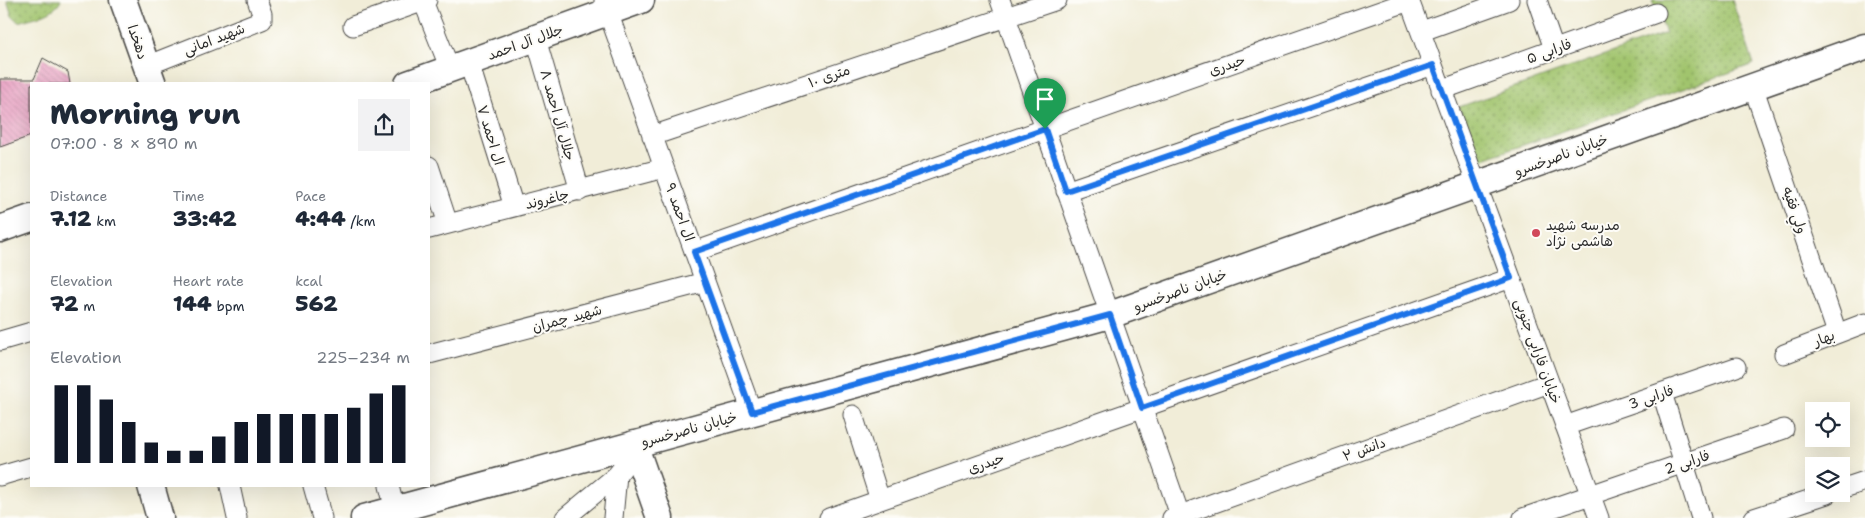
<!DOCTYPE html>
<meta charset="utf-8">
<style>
:root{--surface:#fff;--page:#f2f2f3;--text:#1f2937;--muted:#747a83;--accent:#111827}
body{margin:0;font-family:"Shantell Sans","Playpen Sans Arabic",sans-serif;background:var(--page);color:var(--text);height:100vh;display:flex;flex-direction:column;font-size:19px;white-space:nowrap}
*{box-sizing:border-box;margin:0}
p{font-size:16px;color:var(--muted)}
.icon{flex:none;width:28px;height:28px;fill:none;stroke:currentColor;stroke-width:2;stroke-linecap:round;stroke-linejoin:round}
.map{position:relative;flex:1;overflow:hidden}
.side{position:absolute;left:30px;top:82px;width:400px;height:405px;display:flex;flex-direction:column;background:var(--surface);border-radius:0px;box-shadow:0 5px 20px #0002}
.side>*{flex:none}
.buttons{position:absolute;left:1805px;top:402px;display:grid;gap:10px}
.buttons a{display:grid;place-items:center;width:45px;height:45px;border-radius:0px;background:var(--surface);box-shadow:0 5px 20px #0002;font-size:25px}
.pin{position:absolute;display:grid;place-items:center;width:42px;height:42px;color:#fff;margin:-51px -21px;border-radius:50% 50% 50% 0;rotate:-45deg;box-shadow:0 0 5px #0007}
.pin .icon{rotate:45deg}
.round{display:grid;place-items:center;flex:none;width:52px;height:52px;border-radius:0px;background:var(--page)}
.head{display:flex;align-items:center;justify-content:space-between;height:85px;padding:0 20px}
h1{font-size:28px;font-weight:800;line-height:38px}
.figures{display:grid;grid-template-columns:repeat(3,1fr);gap:8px;height:85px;padding:5px 20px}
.figures div{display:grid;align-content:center}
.figures b{font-size:21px;font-weight:800}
.figures small{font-size:14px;font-weight:400}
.figures p{font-size:14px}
.chart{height:140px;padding:10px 20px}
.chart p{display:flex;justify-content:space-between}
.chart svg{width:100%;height:90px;margin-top:5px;stroke:var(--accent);stroke-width:6}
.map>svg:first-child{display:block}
.grass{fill:url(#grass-dots);stroke:#66784c}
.building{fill:url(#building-back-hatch)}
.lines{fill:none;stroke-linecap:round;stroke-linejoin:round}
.street-casing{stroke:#494845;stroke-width:21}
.secondary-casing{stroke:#494845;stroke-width:29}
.street{stroke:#fff;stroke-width:19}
.secondary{stroke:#fff;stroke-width:26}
.route-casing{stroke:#fff;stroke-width:10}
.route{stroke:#1a73e8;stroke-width:6}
.poi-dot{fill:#d1495b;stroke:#fdfcf7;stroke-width:2}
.labels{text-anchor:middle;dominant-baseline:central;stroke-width:4;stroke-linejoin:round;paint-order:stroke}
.street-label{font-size:14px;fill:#2b2b2b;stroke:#fdfcf7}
.poi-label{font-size:14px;fill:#2b2b2b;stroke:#fdfcf7;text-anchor:start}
</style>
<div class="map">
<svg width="1865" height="518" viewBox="0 0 1865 518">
<defs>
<pattern id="grass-dots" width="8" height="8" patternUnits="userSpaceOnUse" patternTransform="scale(1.25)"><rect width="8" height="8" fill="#a1c46d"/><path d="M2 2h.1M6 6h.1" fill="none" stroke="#839f5a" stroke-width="1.8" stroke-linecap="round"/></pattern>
<pattern id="building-back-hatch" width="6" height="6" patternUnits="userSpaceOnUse" patternTransform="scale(1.25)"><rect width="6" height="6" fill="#e897be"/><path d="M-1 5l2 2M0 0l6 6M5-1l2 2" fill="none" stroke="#bc7b9b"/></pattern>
</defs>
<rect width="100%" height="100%" fill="#fdfcf7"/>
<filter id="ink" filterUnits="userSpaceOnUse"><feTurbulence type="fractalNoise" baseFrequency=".02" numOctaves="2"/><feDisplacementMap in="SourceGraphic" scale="10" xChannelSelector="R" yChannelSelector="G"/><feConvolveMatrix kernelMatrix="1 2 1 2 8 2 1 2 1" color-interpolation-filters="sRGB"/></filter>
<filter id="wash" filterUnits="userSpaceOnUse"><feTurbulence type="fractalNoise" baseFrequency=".0096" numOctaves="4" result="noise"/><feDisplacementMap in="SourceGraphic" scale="20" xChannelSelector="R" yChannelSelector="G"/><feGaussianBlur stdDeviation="1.12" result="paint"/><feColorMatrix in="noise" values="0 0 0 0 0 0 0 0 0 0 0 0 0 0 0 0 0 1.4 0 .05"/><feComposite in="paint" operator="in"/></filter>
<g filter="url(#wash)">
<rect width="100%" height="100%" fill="#f1edd8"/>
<!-- grass -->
<path class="grass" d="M 7,0 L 61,0 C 56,14 31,18 18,22 L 12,16 Z
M 1652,0 L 1732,0 L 1754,64 L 1475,162 L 1459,107 L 1666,33 Z"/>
<g id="blocks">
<!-- building -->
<path class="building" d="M 43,58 L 68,72 L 70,84 L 31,84 L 31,136 L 0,147 L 0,79 L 34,79 Z"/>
</g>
</g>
<g filter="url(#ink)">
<use href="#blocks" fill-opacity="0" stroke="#494845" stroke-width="1"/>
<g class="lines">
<!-- street casing -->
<g class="street-casing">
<path id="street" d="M 1000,0 L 1181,518
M 1409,0 L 1599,518
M 1537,0 L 1554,49
M 423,1 L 450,69
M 604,1 L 752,412
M 353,26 L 427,0
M 1422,31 L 1509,0
M 536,39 L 580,191
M 469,63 L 514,207
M 146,66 L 262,20 L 262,14 L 257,0
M 1753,86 L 1837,333
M 1441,90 L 1656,13
M 652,136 L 1057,0
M 429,166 L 448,224
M 1066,191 L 1433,65
M 429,229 L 664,168
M 694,252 L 1409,1
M 0,341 L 31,332
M 429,354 L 705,282
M 1784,354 L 1865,323
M 1662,393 L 1701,518
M 853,415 L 880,500
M 1565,426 L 1736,367
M 0,476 L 31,467
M 230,486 L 237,518
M 313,486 L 322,518
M 389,486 L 395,510
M 1841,489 L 1865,481
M 565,518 L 617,475
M 613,518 L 617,475 L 636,451
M 829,518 L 1511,278
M 1172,518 L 1549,383
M 1523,518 L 1784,429
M 1754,518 L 1827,494"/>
</g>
<!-- secondary casing -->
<g class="secondary-casing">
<path id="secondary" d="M 123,0 L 153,84
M 408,84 L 641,0
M 0,229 L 31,218
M 634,444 L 660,518
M 151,486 L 160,518
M 364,518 L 1110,315 L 1865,47"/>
</g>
<!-- street -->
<use href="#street" class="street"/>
<!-- secondary -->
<use href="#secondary" class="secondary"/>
</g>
</g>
<g class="lines" filter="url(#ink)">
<!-- route casing -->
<g class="route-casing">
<path id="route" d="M 1433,65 L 1511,278 L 1142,408 L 1110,315 L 752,412 L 694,252 L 1045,129 L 1066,191 Z"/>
</g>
<!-- route -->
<use href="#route" class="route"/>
</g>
<!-- markers -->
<circle class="poi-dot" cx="1536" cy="233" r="5"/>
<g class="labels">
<!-- street labels -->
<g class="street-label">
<text transform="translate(214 39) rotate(-21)">شهید امانی</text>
<text transform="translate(138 42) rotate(71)">دهخدا</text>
<text transform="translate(525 42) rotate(-20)">جلال آل احمد</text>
<text transform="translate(1549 51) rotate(-20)">فارابی ۵</text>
<text transform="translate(1227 65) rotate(-19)">حیدری</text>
<text transform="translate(829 76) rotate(-19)">۱۰ متری</text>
<text transform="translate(558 115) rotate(74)">جلال آل احمد ۸</text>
<text transform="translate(491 135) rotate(73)">ال احمد ۷</text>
<text transform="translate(1561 155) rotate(-20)">خیابان ناصرخسرو</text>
<text transform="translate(547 199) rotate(-14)">چاغروند</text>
<text transform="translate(1795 210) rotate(71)">ولي فقيه</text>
<text transform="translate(680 212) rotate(70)">ال احمد ۹</text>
<text transform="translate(1180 290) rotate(-20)">خیابان ناصرخسرو</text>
<text transform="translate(567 318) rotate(-15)">شهید چمران</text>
<text transform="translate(1824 338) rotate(-21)">بهار</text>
<text transform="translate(1538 351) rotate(70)">خیابان فارابی جنوبی</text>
<text transform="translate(1651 397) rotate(-19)">فارابی 3</text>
<text transform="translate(689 429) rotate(-15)">خیابان ناصرخسرو</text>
<text transform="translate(1364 449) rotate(-20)">دانش ۲</text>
<text transform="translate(1687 462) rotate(-19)">فارابی 2</text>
<text transform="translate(986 463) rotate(-19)">حیدری</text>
</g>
<!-- poi labels -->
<g class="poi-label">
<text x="1546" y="225">مدرسه شهید<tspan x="1546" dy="16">ه‍اشمی نژاد</tspan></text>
</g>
</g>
</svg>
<div class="buttons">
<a><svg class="icon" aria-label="locate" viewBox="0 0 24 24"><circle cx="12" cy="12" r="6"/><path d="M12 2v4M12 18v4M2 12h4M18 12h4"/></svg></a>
<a><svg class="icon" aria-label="layers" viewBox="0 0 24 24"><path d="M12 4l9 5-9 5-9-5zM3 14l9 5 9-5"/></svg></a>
</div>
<div class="pin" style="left:1045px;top:129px;background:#1e9e55"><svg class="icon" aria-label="arrive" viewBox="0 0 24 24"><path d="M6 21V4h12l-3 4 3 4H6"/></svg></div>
<section class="side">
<div class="head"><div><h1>Morning run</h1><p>07:00 · 8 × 890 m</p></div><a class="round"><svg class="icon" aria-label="share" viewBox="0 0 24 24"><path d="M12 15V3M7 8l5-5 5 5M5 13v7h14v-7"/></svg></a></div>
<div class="figures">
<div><p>Distance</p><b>7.12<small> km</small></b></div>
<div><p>Time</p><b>33:42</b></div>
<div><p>Pace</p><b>4:44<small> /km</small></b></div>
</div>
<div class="figures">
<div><p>Elevation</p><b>72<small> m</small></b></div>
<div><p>Heart rate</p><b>144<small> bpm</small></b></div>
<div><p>kcal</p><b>562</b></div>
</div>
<div class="chart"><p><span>Elevation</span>225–234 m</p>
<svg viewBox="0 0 160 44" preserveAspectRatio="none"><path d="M5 44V6M15 44V6M25 44V13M35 44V24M45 44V34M55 44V38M65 44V38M75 44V31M85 44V24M95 44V20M105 44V20M115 44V20M125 44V20M135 44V17M145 44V10M155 44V6"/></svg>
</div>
</section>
</div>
